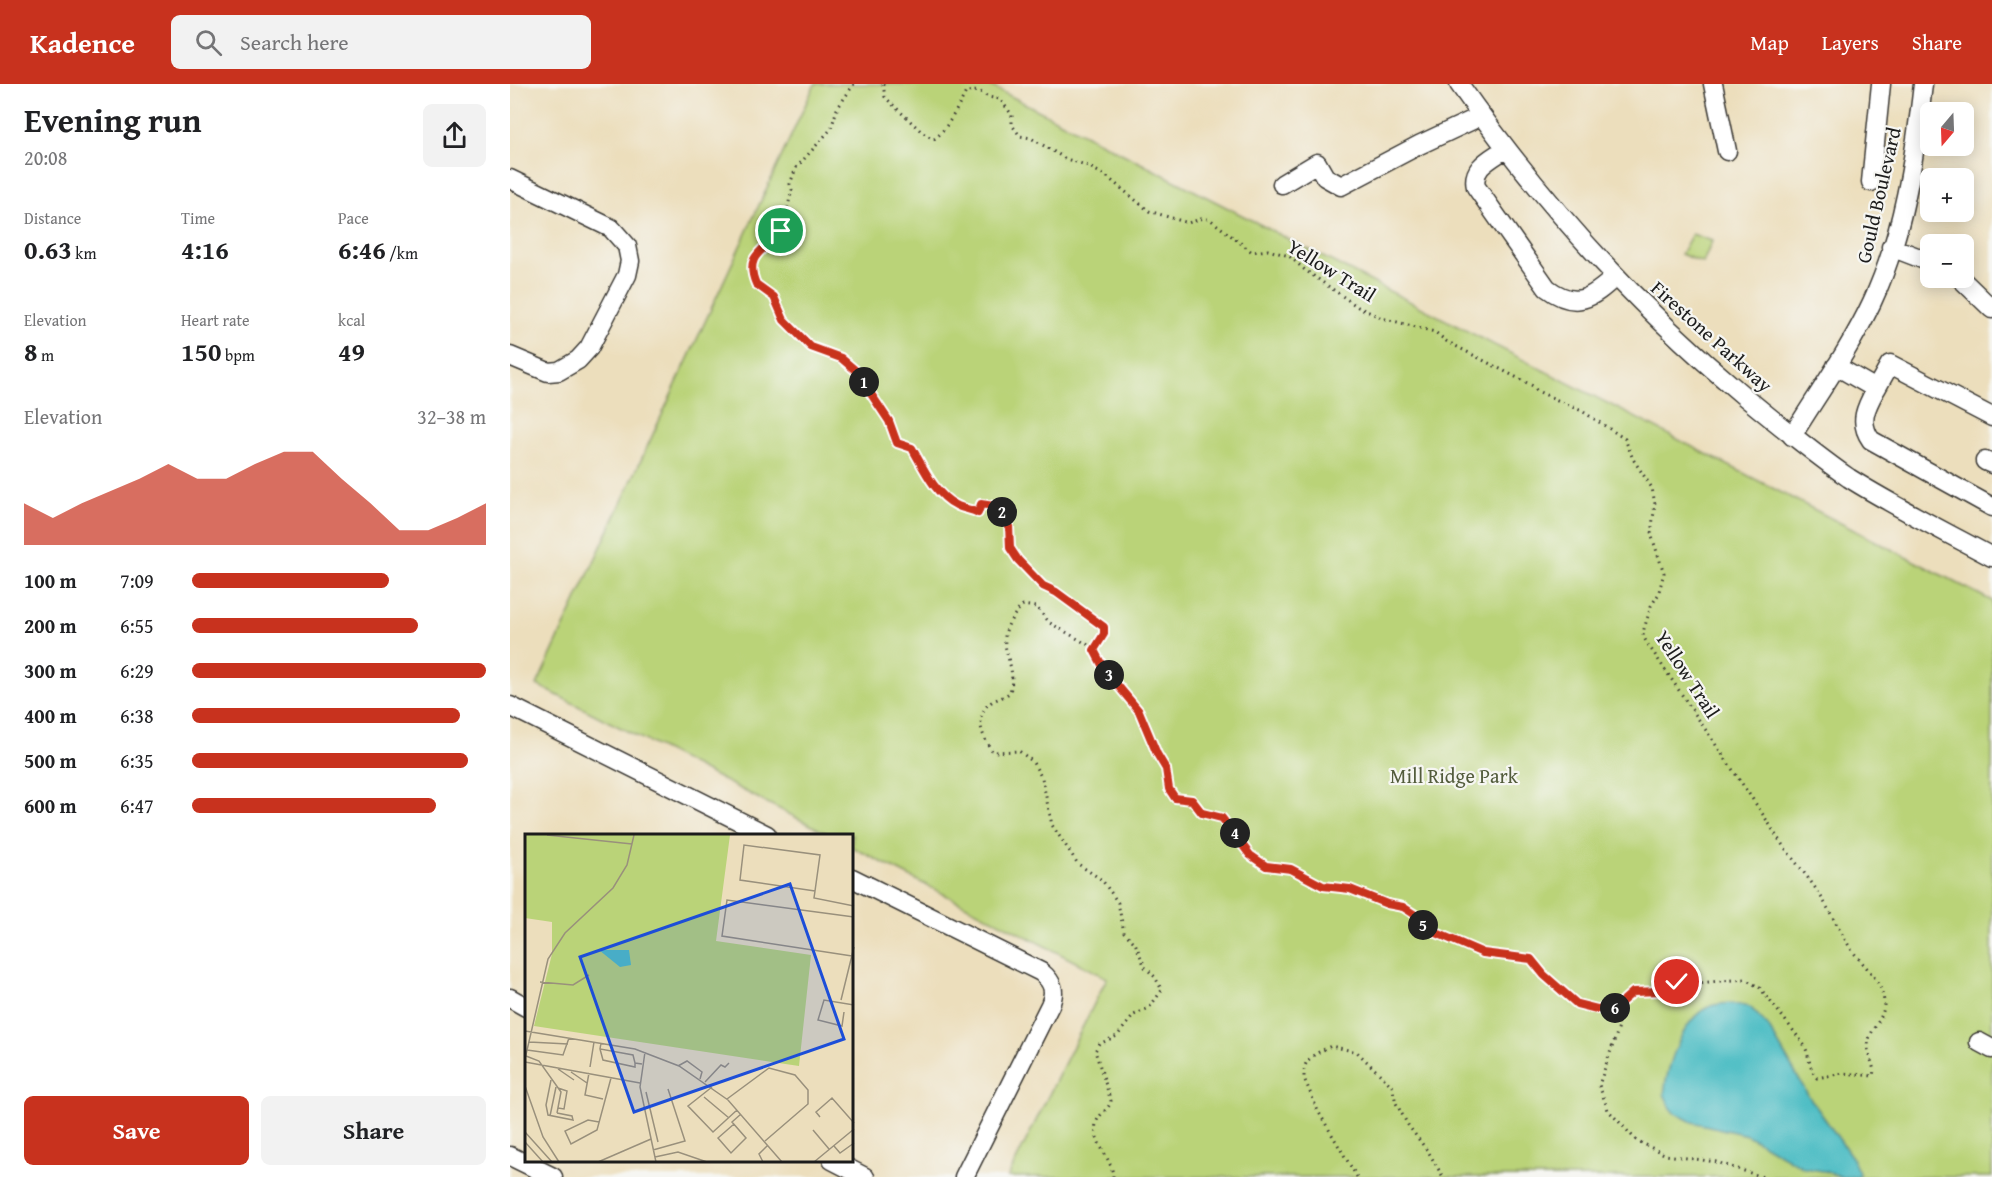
<!DOCTYPE html>
<meta charset="utf-8">
<style>
:root{--surface:#fff;--page:#f2f2f2;--text:#202124;--muted:#757577;--accent:#c8321e}
body{margin:0;font-family:"Gentium Book Plus",serif;background:var(--page);color:var(--text);height:100vh;display:flex;flex-direction:column;font-size:22px;white-space:nowrap}
*{box-sizing:border-box;margin:0}
p{font-size:20px;color:var(--muted)}
.icon{flex:none;width:33px;height:33px;fill:none;stroke:currentColor;stroke-width:2;stroke-linecap:round;stroke-linejoin:round}
.map{position:relative;flex:1;overflow:hidden}
.side{display:flex;flex-direction:column;background:var(--surface);width:510px}
.side>*{flex:none}
.needle{width:39px;rotate:199deg}
.tools{position:absolute;left:1410px;top:18px;display:grid;gap:12px}
.tools a{display:grid;place-items:center;width:54px;height:54px;border-radius:9px;background:var(--surface);box-shadow:0 3px 15px #0003;font-size:30px}
.pin{position:absolute;display:grid;place-items:center;width:51px;height:51px;color:#fff;margin:-26px;border:3px solid #fff;border-radius:50%;box-shadow:0 2px 6px #0007}
.km{position:absolute;width:30px;height:30px;margin:-15px;border-radius:50%;background:#222;color:#fff;font-size:16px;line-height:30px;text-align:center}
.round{display:grid;place-items:center;flex:none;width:63px;height:63px;border-radius:9px;background:var(--page)}
.headline{display:flex;align-items:center;justify-content:space-between;height:102px;padding:0 24px}
h1{font-size:33px;font-weight:700;line-height:45px}
.figures{display:grid;grid-template-columns:repeat(3,1fr);gap:9px;height:102px;padding:6px 24px}
.figures div{display:grid;align-content:center}
.figures b{font-size:26px;font-weight:700}
.figures small{font-size:16px;font-weight:400}
.figures p{font-size:16px}
.chart{height:168px;padding:12px 24px}
.chart p{display:flex;justify-content:space-between}
.chart svg{width:100%;height:108px;margin-top:6px;fill:var(--accent);opacity:.7}
.primary-button{display:flex;gap:12px;margin-top:auto;padding:12px 24px}
.primary-button a{flex:1;height:69px;border-radius:9px;background:var(--accent);color:#fff;font-size:24px;font-weight:700;line-height:69px;text-align:center}
.primary-button a+a{background:var(--page);color:var(--text)}
ul{padding:0 24px;list-style:none;font-size:20px}
li{display:grid;grid-template-columns:96px 72px 1fr;align-items:center;height:45px}
li i{height:15px;border-radius:8px;background:var(--accent)}
header{display:flex;align-items:center;gap:36px;box-sizing:border-box;height:84px;padding:0 30px;background:var(--accent);color:#fff}
header strong{font-size:28px}
nav{display:flex;gap:33px;margin-inline-start:auto;font-size:21px}
.search{width:420px;height:54px;background:var(--page);display:flex;align-items:center;gap:15px;box-sizing:border-box;padding:0 21px;border-radius:9px;color:var(--muted);font-size:22px}
main{display:flex;flex:1;min-height:0}
.map>svg:first-child{display:block}
.green{fill:#bad378;stroke:#6b784a;stroke-width:1.5}
.water{fill:#50bec5;stroke:#366d70;stroke-width:1.5}
.lines{fill:none;stroke-linecap:round;stroke-linejoin:round}
.minor-casing{stroke:#3b3934;stroke-width:21}
.path{stroke:#3b3934;stroke-width:3;stroke-dasharray:1.5 4.5;stroke-linecap:butt}
.minor{stroke:#fff;stroke-width:18}
.route-casing{stroke:#fff;stroke-width:12}
.route{stroke:#c8321e;stroke-width:8}
.labels{text-anchor:middle;dominant-baseline:central;stroke-width:4.5;stroke-linejoin:round;paint-order:stroke}
.street-label{font-size:20px;fill:#1c1c1c;stroke:#f6f6f2}
.park-label{font-size:20px;fill:#535c3c;stroke:#f6f6f2}
.inset-road{fill:none;stroke:#99907c;stroke-width:1.5}
.view{fill:#1d4ed8;fill-opacity:0.15;stroke:#1d4ed8;stroke-width:3}
.inset-edge{fill:none;stroke:#1c1c1c;stroke-width:3}
</style>
<header>
<strong>Kadence</strong>
<div class="search"><svg class="icon" aria-label="search" viewBox="0 0 24 24"><circle cx="10" cy="10" r="6"/><path d="M15 15l6 6"/></svg>Search here</div>
<nav><a>Map</a><a>Layers</a><a>Share</a></nav>
</header>
<main>
<section class="side">
<div class="headline"><div><h1>Evening run</h1><p>20:08</p></div><a class="round"><svg class="icon" aria-label="share" viewBox="0 0 24 24"><path d="M12 15V3M7 8l5-5 5 5M5 13v7h14v-7"/></svg></a></div>
<div class="figures">
<div><p>Distance</p><b>0.63<small> km</small></b></div>
<div><p>Time</p><b>4:16</b></div>
<div><p>Pace</p><b>6:46<small> /km</small></b></div>
</div>
<div class="figures">
<div><p>Elevation</p><b>8<small> m</small></b></div>
<div><p>Heart rate</p><b>150<small> bpm</small></b></div>
<div><p>kcal</p><b>49</b></div>
</div>
<div class="chart"><p><span>Elevation</span>32–38 m</p>
<svg viewBox="0 0 160 44" preserveAspectRatio="none"><path d="M0 44V27L10 33L20 27L30 22L40 17L50 11L60 17L70 17L80 11L90 6L100 6L110 17L120 27L130 38L140 38L150 33L160 27V44z"/></svg>
</div>
<ul>
<li><b>100 m</b>7:09<i style="width:67%"></i></li>
<li><b>200 m</b>6:55<i style="width:77%"></i></li>
<li><b>300 m</b>6:29<i style="width:100%"></i></li>
<li><b>400 m</b>6:38<i style="width:91%"></i></li>
<li><b>500 m</b>6:35<i style="width:94%"></i></li>
<li><b>600 m</b>6:47<i style="width:83%"></i></li>
</ul>
<div class="primary-button"><a>Save</a><a>Share</a></div>
</section>
<div class="map">
<svg width="1482" height="1093" viewBox="0 0 1482 1093">
<rect width="100%" height="100%" fill="#f6f6f2"/>
<filter id="ink" filterUnits="userSpaceOnUse"><feTurbulence type="fractalNoise" baseFrequency=".0167" numOctaves="2"/><feDisplacementMap in="SourceGraphic" scale="12" xChannelSelector="R" yChannelSelector="G"/><feConvolveMatrix kernelMatrix="1 2 1 2 8 2 1 2 1" color-interpolation-filters="sRGB"/></filter>
<filter id="wash" filterUnits="userSpaceOnUse"><feTurbulence type="fractalNoise" baseFrequency=".008" numOctaves="4" result="noise"/><feDisplacementMap in="SourceGraphic" scale="24" xChannelSelector="R" yChannelSelector="G"/><feGaussianBlur stdDeviation="1.35" result="paint"/><feColorMatrix in="noise" values="0 0 0 0 0 0 0 0 0 0 0 0 0 0 0 0 0 1.4 0 .05"/><feComposite in="paint" operator="in"/></filter>
<g filter="url(#wash)">
<rect width="100%" height="100%" fill="#ecdebc"/>
<!-- green -->
<path class="green" d="M 305,0 L 477,0 L 1482,517 L 1482,1093 L 498,1093 L 597,894 L 342,763 L 342,751 L 320,751 L 27,601 Z
M 1182,150 L 1202,157 L 1193,179 L 1171,170 Z"/>
<!-- water -->
<path class="water" d="M 1219,919 L 1240,923 L 1258,942 L 1298,1011 L 1341,1072 L 1349,1089 L 1348,1093 L 1332,1093 L 1319,1088 L 1294,1084 L 1237,1051 L 1182,1038 L 1163,1028 L 1154,1010 C 1157,984 1172,932 1201,922 C 1206,920 1214,920 1219,919 Z"/>
</g>
<g filter="url(#ink)">
<g class="lines">
<!-- minor casing -->
<g class="minor-casing">
<path id="minor" d="M 949,0 C 1031,117 1125,221 1235,313 C 1269,341 1303,369 1339,394 C 1385,423 1434,447 1482,473
M 1203,0 L 1217,67
M 995,65 C 981,75 961,83 966,103 L 1037,204 C 1066,226 1082,214 1105,193
M 0,95 L 101,144 L 117,162 L 120,177 L 117,191 L 79,264 L 68,276 L 49,287 L 38,288 L 0,272
M 1361,98 L 1371,0
M 772,100 L 807,79 L 815,93 L 831,102 L 909,61 L 971,32
M 1381,163 L 1420,178
M 1450,194 L 1482,225
M 1326,282 L 1366,305 C 1356,323 1348,338 1361,356 L 1482,423
M 1366,305 L 1380,280 L 1482,333
M 1282,352 C 1309,308 1340,265 1362,218 C 1393,152 1405,72 1413,0
M 1475,377 L 1482,380
M 0,622 L 257,751
M 342,794 L 531,888 C 543,898 546,907 540,921 L 454,1093
M 0,914 L 16,923
M 1469,958 L 1482,965
M 0,1072 L 43,1093
M 322,1076 L 355,1093"/>
</g>
<!-- path -->
<path class="path" d="M 344,0 L 327,25 L 321,45 L 286,84 L 280,100 L 282,106 L 273,142 L 263,157 L 243,173 L 242,183 L 246,200 L 264,213 L 274,235 L 301,263 L 331,274 L 345,286 L 379,337 L 387,359 L 402,365 L 414,388 L 436,414 L 443,420 L 468,429 L 471,420 L 490,423 L 499,441 L 500,464 L 508,476 L 533,502 L 547,508 L 594,543 L 594,551 L 584,566
M 373,0 L 375,13 L 380,18 L 413,49 L 424,55 C 434,50 450,20 456,8 L 469,7 L 478,13 L 490,15 L 502,31 L 502,41 L 510,52 L 521,54 L 556,75 L 576,81 L 596,92 L 639,127 L 678,139 L 694,134 L 701,136 L 742,168 L 758,166 L 779,172 L 795,186 L 848,223 L 872,234 L 925,248 L 936,257 L 1023,302 L 1027,307 L 1072,327 L 1115,355 L 1123,375 L 1142,404 L 1145,420 L 1141,450 L 1154,489 L 1148,511 L 1141,522 L 1134,545 L 1133,552 L 1137,559 L 1260,741 C 1273,765 1291,783 1306,805 C 1319,824 1328,845 1341,865 C 1353,882 1373,896 1374,919 C 1375,935 1359,945 1358,961 C 1357,972 1366,982 1363,992 L 1333,989 L 1307,994 C 1298,984 1300,970 1293,959 L 1250,904 L 1235,895 L 1187,899 L 1172,896 L 1151,907 L 1123,908 L 1116,916 L 1107,920 L 1104,934 L 1109,943 L 1089,1001 L 1098,1026 L 1126,1056 L 1156,1071 L 1206,1078 L 1253,1093
M 603,1093 C 603,1075 582,1058 586,1040 C 588,1030 599,1026 601,1017 L 585,967 L 589,960 L 607,952 L 624,931 L 639,924 L 652,906 L 645,893 L 635,883 L 625,859 L 614,848 L 608,819 L 602,810 L 592,796 L 568,780 L 542,741 L 532,694 L 522,677 L 509,667 L 483,668 C 472,653 462,630 483,617 C 489,614 495,613 500,608 C 510,572 475,560 513,521 L 526,523 L 540,539 L 582,563 L 594,585 L 618,611 L 629,627 L 647,670 L 656,685 L 661,710 L 670,716 L 682,716 L 692,729 L 713,734 L 740,771 L 756,782 L 781,785 L 813,802 L 840,805 L 877,820 L 893,823 L 907,832 L 915,844 L 973,869 L 1021,875 L 1034,891 L 1067,920 L 1087,925 L 1105,924
M 847,1093 L 808,1027 L 794,994 L 794,984 L 797,977 L 805,970 L 821,962 L 847,968 L 882,1002 L 886,1019 L 898,1041 L 919,1069 L 933,1093"/>
<!-- minor -->
<use href="#minor" class="minor"/>
</g>
</g>
<g class="lines" filter="url(#ink)">
<!-- route casing -->
<g class="route-casing">
<path id="route" d="M 271,147 C 256,166 233,170 246,200 L 264,213 L 274,236 L 301,263 L 331,274 L 345,286 L 379,337 L 387,359 L 402,364 C 413,383 425,411 446,421 C 453,425 461,425 468,429 L 471,420 L 490,423 L 499,441 L 500,464 L 508,476 L 533,502 L 546,508 L 594,543 L 594,550 L 584,566 L 594,585 L 629,627 L 647,670 L 656,685 L 659,705 L 665,714 L 682,716 L 692,729 L 712,734 L 740,771 L 756,782 L 781,785 L 813,802 L 840,805 L 877,820 L 893,823 L 907,832 L 915,844 L 973,869 L 1021,875 L 1034,891 L 1067,920 L 1087,925 L 1105,924 L 1123,908 L 1151,907 L 1167,898"/>
</g>
<!-- route -->
<use href="#route" class="route"/>
</g>
<g class="labels">
<!-- street labels -->
<g class="street-label">
<text transform="translate(1368 111) rotate(-77)">Gould Boulevard</text>
<text transform="translate(822 186) rotate(32)">Yellow Trail</text>
<text transform="translate(1202 252) rotate(42)">Firestone Parkway</text>
<text transform="translate(1178 590) rotate(57)">Yellow Trail</text>
</g>
<!-- park labels -->
<g class="park-label">
<text x="944" y="691">Mill Ridge Park</text>
</g>
</g>
<!-- overview -->
<g transform="translate(15 750)">
<rect width="328" height="328" fill="#ecdebc"/>
<path d="M 0,1 L 205,1 L 191,107 L 286,121 L 274,232 L 9,192 L 27,120 L 27,88 L 0,84 Z" fill="#bad378"/>
<path d="M 74,116 L 104,116 L 106,131 L 95,133 Z" fill="#50bec5"/>
<path class="inset-road" d="M 22,1 L 107,10M 290,57 L 215,46 L 219,11 L 295,21 L 290,57 L 289,64 L 329,72M 327,122 L 197,102 L 202,66 L 329,83M 15,148 L 48,151 L 64,141M 316,166 L 329,113M 319,178 L 317,192 L 293,186 L 299,166 L 329,171M 0,197 L 110,215 L 154,232 L 203,266 L 257,328M 4,208 L 43,210M 76,209 L 75,215 L 108,221 L 110,229 L 117,230M 75,215 L 78,226 L 110,233 L 110,229M 2,216 L 38,221 L 44,204M 120,218 L 115,253 L 131,328M 1,222 L 14,227 L 36,258 L 32,279M 0,225 L 23,125 L 40,99 L 88,54 L 102,31 L 109,1M 0,228 L 115,249M 153,232 L 162,227 L 177,238 L 175,245M 65,233 L 69,208M 33,235 L 49,246M 46,238 L 62,249M 64,239 L 60,261 L 78,265M 26,246 L 21,271 L 23,281 L 48,286 L 47,282 L 32,279M 180,248 L 196,231 L 200,233 L 204,229M 0,252 L 18,303 L 34,328M 187,253 L 163,272 L 188,298 L 212,276M 33,254 L 42,257 L 39,275 L 33,274M 121,258 L 133,308M 179,263 L 204,284M 202,265 L 244,234 L 270,241 L 283,256 L 283,270 L 240,307M 25,282 L 31,253M 295,283 L 291,278 L 307,264 L 329,289M 74,288 L 63,286 L 40,297 L 46,310 L 72,296 L 86,244M 209,290 L 193,304 L 206,319 L 221,304 L 207,288 L 216,280M 288,296 L 304,315M 0,298 L 27,328M 0,308 L 18,328M 309,312 L 315,319 L 329,309M 128,316 L 160,307 L 143,255M 130,323 L 153,318 L 182,328M 73,328 L 126,305M 238,328 L 234,320 L 243,311M 289,328 L 329,295"/>
<path class="view" d="M 265,50 L 319,205 L 109,278 L 55,123 Z"/>
<rect width="328" height="328" class="inset-edge"/>
</g>
</svg>
<div class="tools">
<a><svg class="needle" viewBox="-14 -14 28 28"><path d="M0-13l5 13h-10z" fill="#e53935"/><path d="M0 13l5-13h-10z" fill="#757577"/></svg></a>
<a>+</a>
<a>−</a>
</div>
<div class="pin" style="left:271px;top:147px;background:#1e9e55"><svg class="icon" aria-label="arrive" viewBox="0 0 24 24"><path d="M6 21V4h12l-3 4 3 4H6"/></svg></div>
<div class="pin" style="left:1167px;top:898px;background:#d93025"><svg class="icon" aria-label="check" viewBox="0 0 24 24"><path d="M5 12l5 5 9-10"/></svg></div>
<b class="km" style="left:354px;top:298px">1</b>
<b class="km" style="left:492px;top:428px">2</b>
<b class="km" style="left:599px;top:591px">3</b>
<b class="km" style="left:725px;top:749px">4</b>
<b class="km" style="left:913px;top:841px">5</b>
<b class="km" style="left:1105px;top:924px">6</b>
</div>
</main>
